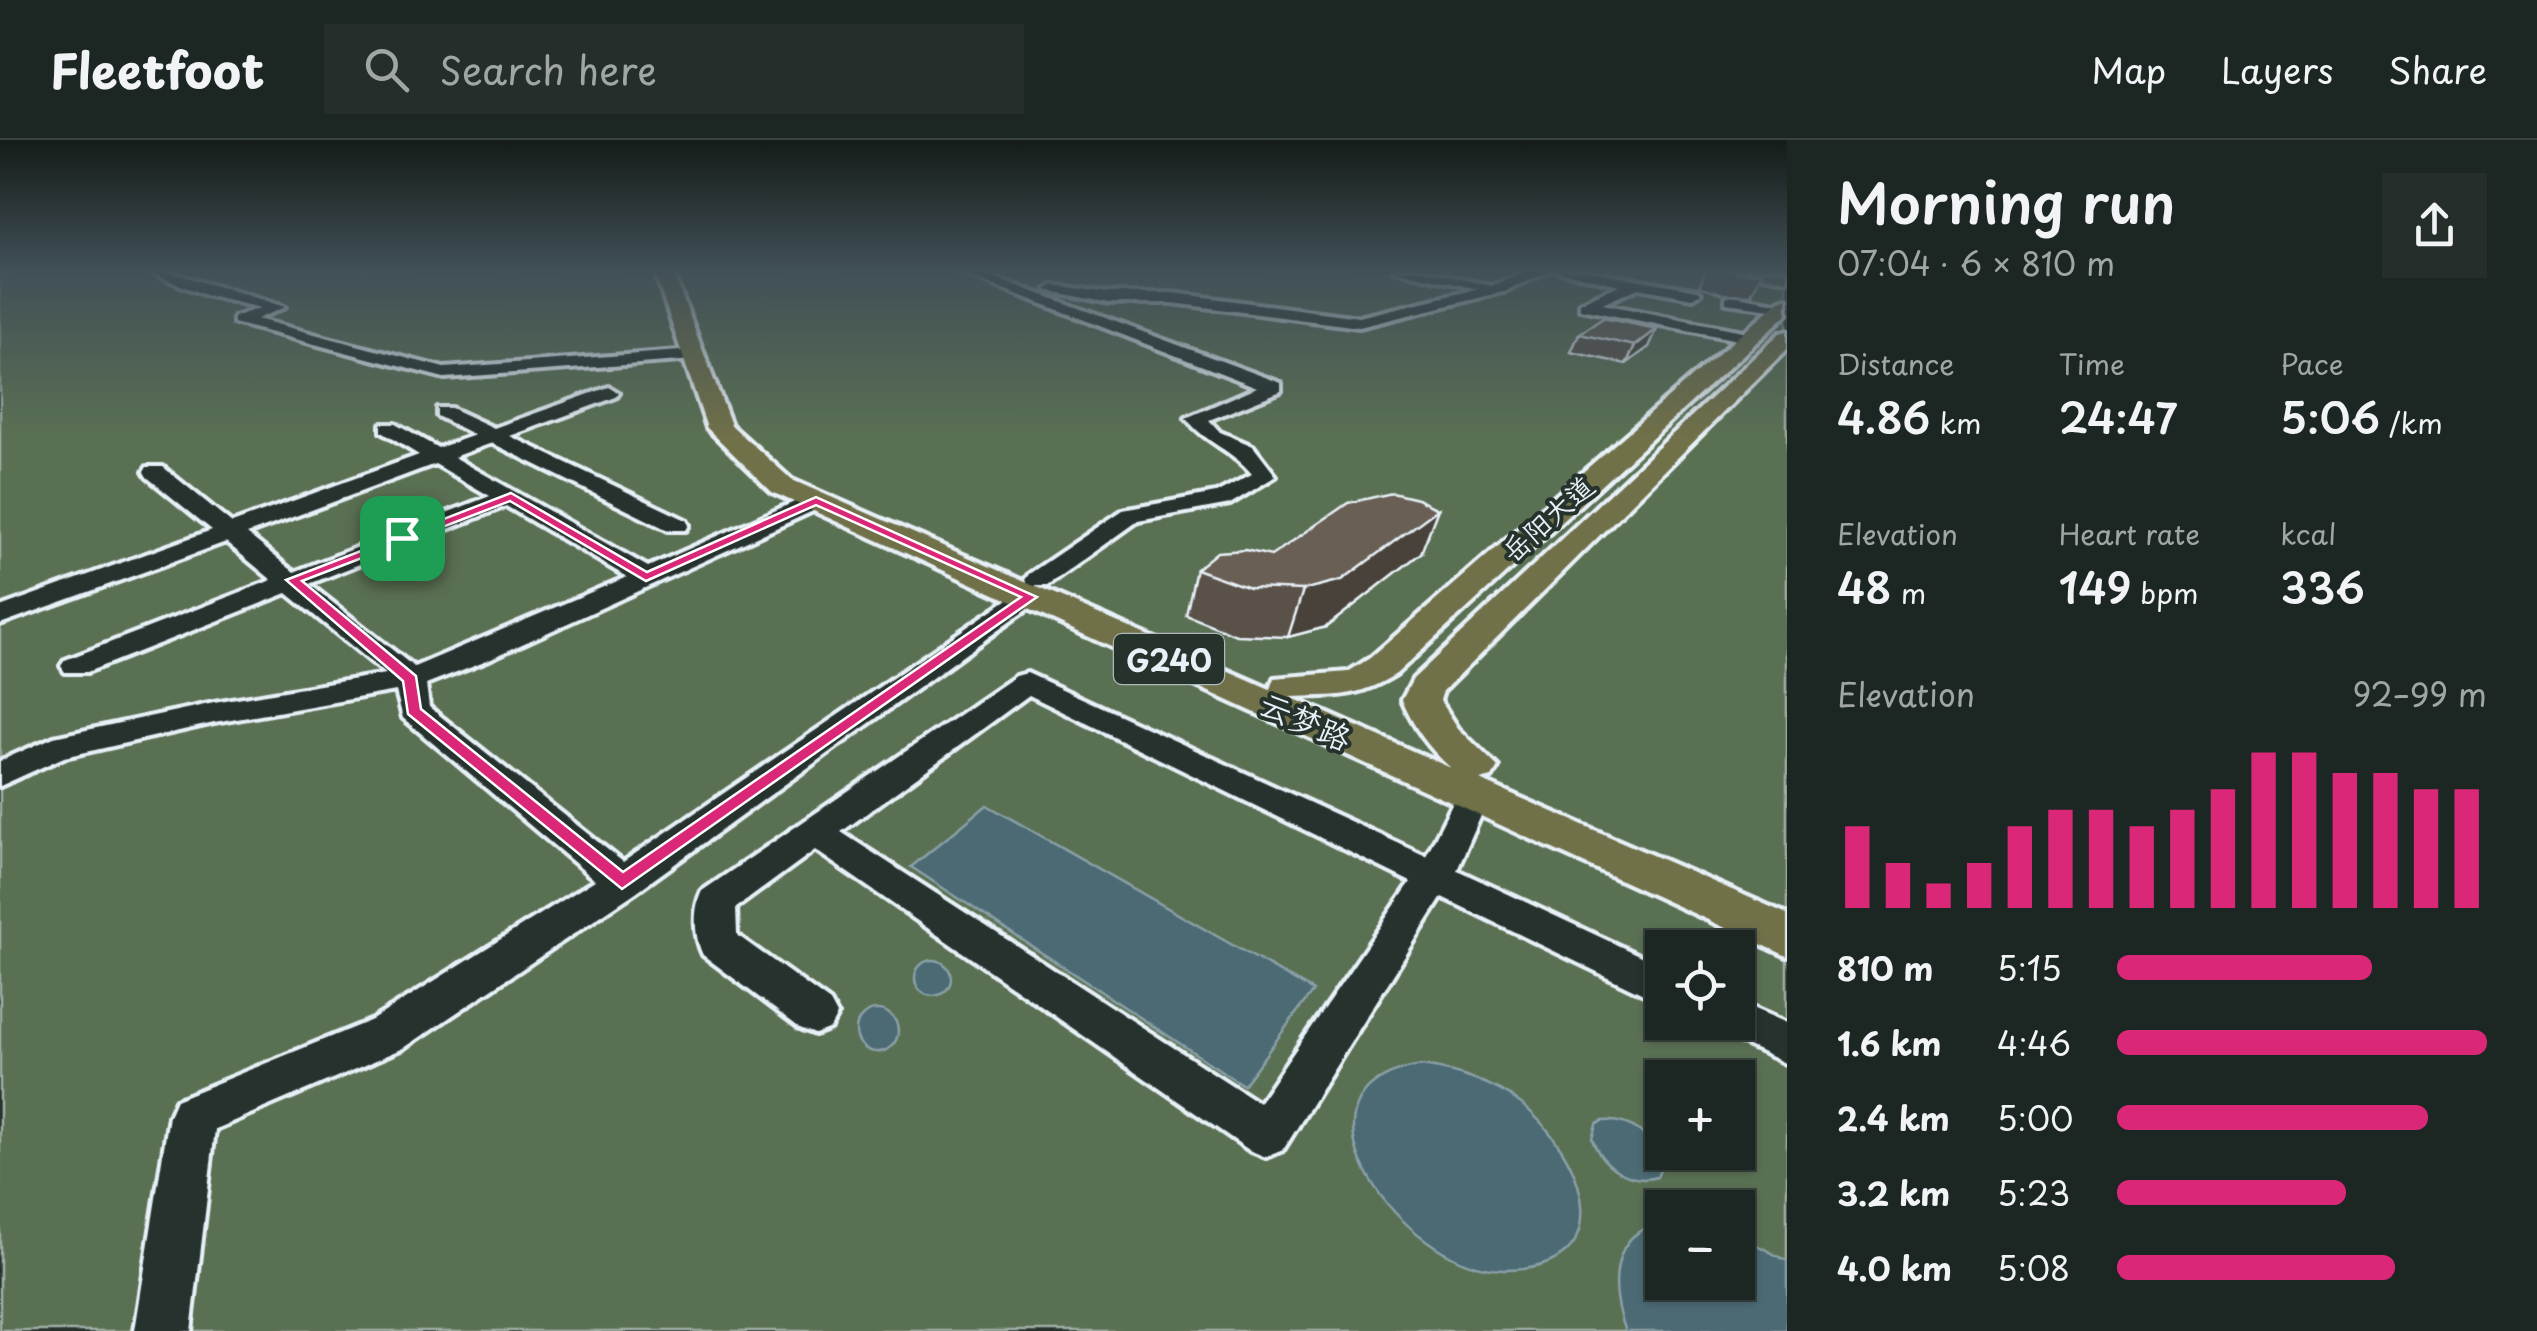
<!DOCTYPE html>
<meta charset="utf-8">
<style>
:root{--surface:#1c2622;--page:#252e2a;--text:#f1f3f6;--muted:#a0a5a5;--line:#3a4340;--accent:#db2777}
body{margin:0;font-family:"Playpen Sans","LXGW WenKai TC",sans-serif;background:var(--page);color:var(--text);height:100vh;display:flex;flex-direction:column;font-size:38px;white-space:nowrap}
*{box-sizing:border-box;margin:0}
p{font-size:32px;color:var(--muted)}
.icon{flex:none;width:55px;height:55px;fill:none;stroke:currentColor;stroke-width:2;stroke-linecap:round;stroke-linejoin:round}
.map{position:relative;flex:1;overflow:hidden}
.details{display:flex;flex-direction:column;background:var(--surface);width:750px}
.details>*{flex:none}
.tools{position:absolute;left:1645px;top:790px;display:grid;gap:20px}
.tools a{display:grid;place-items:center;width:110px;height:110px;border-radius:0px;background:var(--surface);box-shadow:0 2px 8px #0004,0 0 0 2px var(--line);font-size:50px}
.pin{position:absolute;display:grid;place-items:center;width:85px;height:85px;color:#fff;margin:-42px;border-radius:20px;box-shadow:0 5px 15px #0006}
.round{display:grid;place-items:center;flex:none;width:105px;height:105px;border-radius:0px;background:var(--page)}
.summary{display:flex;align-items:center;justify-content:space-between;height:170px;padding:0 50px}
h1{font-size:55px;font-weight:600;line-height:75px}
.figures{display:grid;grid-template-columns:repeat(3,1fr);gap:15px;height:170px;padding:10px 50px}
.figures div{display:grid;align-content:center}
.figures b{font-size:42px;font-weight:600}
.figures small{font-size:28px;font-weight:400}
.figures p{font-size:28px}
.chart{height:280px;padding:20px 50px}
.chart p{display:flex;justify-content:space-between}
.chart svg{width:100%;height:180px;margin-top:10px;stroke:var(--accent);stroke-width:6}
ul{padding:0 50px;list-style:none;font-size:32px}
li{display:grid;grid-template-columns:160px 120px 1fr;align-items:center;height:75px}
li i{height:25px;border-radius:12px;background:var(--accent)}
header{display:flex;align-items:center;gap:60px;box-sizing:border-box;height:140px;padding:0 50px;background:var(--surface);border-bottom:2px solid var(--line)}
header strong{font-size:48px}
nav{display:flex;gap:55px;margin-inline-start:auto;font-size:35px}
.search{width:700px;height:90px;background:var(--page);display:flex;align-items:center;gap:25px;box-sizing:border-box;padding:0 35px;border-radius:0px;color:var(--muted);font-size:38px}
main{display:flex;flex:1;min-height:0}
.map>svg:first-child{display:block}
.green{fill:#5a7053;stroke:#a1b0a6;stroke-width:2.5;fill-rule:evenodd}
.water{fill:#4c6a73;stroke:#8aa0a8;stroke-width:2.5}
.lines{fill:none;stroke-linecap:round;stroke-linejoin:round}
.minor-casing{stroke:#e8f1f8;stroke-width:8}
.major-casing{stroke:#e8f1f8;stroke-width:8}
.minor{fill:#26332d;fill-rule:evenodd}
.major{fill:#6f704a;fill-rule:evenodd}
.rail-casing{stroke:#e8f1f8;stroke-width:4}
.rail{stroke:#26332d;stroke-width:2.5;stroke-dasharray:9;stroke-linecap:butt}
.wall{fill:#5a5148;stroke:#e8f1f8;stroke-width:2.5}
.shaded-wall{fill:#4a423b;stroke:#e8f1f8;stroke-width:2.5}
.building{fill:#695e54;stroke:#e8f1f8;stroke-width:2.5}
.route{fill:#db2777;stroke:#fff;stroke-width:2.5;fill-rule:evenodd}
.labels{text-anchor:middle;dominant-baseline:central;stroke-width:8;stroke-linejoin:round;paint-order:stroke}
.far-street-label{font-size:28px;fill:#e8f1f8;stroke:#26332d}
.shield{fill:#26332d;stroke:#aeb8bb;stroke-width:2.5}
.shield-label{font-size:30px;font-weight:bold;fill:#e8f1f8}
.street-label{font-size:32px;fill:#e8f1f8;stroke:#26332d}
</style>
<header>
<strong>Fleetfoot</strong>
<div class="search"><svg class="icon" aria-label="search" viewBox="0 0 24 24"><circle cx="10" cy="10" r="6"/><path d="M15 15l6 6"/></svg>Search here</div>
<nav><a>Map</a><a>Layers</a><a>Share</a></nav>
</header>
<main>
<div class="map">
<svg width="1787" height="1191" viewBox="0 0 1787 1191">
<rect width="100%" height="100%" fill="#26332d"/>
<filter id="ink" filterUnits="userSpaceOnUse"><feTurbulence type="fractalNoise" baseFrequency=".01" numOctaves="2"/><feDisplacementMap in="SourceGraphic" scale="20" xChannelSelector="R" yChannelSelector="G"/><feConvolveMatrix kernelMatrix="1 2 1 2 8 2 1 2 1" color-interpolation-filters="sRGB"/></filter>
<g filter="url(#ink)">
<!-- green -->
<path class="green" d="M 0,130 L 1787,130 L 1787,1191 L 0,1191 ZM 1662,808 L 1738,808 L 1738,882 L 1662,882 ZM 1662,938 L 1738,938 L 1738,1012 L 1662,1012 ZM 1662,1068 L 1738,1068 L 1738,1142 L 1662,1142 Z"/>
<!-- water -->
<path class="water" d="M 987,665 L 1313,851 L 1243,945 L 911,727 Z
M915 838a18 18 0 1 1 36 0a18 18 0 1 1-36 0Z
M856 891a21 21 0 1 1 42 0a21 21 0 1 1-42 0Z
M 1422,926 C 1458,931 1490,941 1520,963 C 1586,1014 1625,1131 1503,1130 C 1405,1130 1269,948 1422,926 Z
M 1602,981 C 1630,978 1654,997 1663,1023 L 1657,1037 C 1629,1045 1601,1025 1592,999 L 1596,985 Z
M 1662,1084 L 1662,1142 L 1738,1142 L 1738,1095 L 1787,1121 L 1787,1191 L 1626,1191 C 1610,1152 1608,1091 1662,1084 Z"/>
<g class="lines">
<!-- minor casing -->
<g class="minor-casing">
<path id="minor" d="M 143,130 L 163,130 L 285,167 L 257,179 L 444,228 L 694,210 L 703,215 L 694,220 L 444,238 L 234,183 L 234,177 L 260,168 L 206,155 Z
M 955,130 L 975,130 L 1281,243 L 1281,251 L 1209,280 L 1220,292 L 1253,306 L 1276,336 L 1230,364 L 1138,381 L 1047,446 L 1029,446 L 1025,440 L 1029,434 L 1123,370 L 1216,353 L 1252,334 C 1233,310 1205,303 1186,278 L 1257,247 Z
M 1394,130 L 1422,130 L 1491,146 L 1531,130 L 1550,130 L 1507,151 L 1359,187 L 1173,163 L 1109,163 L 1046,150 L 1054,145 L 1109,153 L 1173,153 L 1359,177 L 1478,149 Z
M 1556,130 L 1584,130 L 1698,150 L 1701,153 L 1693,158 L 1638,148 L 1602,164 L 1748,192 L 1756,197 L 1748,202 L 1580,169 L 1580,163 L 1619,145 Z
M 1731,155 L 1787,165 L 1787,171 L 1726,163 L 1726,157 Z
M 609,247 L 619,253 L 616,257 L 510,296 L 686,380 L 689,385 L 686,390 L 668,390 L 492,303 L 454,317 L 648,427 L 808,356 L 816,354 L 828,361 L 824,366 L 487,520 L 426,544 L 429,567 L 623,722 L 1020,451 L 1030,449 L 1044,457 L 636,752 L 404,908 L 215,989 L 191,1191 L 135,1191 L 169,976 L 176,960 L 372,880 L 595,740 L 403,578 L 396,551 L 214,583 L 64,617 L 0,646 L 0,621 L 54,597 L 214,563 L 386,534 L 287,453 L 87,532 L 65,532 L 61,526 L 65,520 L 272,440 L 226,402 L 0,484 L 0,467 L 212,390 L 147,337 L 144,332 L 147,327 L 163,327 L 232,383 L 419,315 L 381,292 L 381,284 L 395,284 L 438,308 L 475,295 L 437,276 L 437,268 L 451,268 L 494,288 ZM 435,324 L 490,356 L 294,432 L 247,394 ZM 506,366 L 627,437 L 414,527 L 309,444 Z
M 1027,533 L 1426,716 L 1461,647 L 1473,643 L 1485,647 L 1490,655 L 1457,730 L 1662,826 L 1662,863 L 1442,757 L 1283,1010 L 1266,1017 L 1249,1010 L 815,710 L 736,768 L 737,795 L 830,862 L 837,875 L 830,888 L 815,894 L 800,888 L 703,815 C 694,797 693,769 702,751 L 1016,536 ZM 1029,555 L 1411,742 L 1259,963 L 841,692 Z
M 1738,862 L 1787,883 L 1787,924 L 1723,894 L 1717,882 L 1738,882 Z"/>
</g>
<!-- major casing -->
<g class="major-casing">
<path id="major" d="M 654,130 L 672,130 L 731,285 L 792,340 L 1270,549 L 1274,538 L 1348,532 L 1370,518 L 1780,160 L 1787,158 L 1787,174 L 1396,534 C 1356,559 1335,555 1290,557 L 1451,628 C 1429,609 1413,586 1402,560 L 1413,539 L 1780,193 L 1787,191 L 1787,209 L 1443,551 L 1440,560 L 1458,588 L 1498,627 L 1492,637 L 1480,640 L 1787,774 L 1787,816 L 772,352 L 707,288 Z
M 1749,130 L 1787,130 L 1787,140 L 1752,134 Z"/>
</g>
<!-- minor -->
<use href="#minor" class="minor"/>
<!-- major -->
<use href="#major" class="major"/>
<!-- rail casing -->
<g class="rail-casing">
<path id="rail" d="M 0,141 L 13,130"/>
</g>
<!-- rail -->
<use href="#rail" class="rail"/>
</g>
<!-- wall -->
<path class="wall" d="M 1707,130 L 1762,130 L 1762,133 L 1751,155 L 1724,154 L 1699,146 Z
M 1657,189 L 1649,207 L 1626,224 L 1571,212 L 1579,194 Z
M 1421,413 L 1326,487 L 1288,497 L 1236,495 L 1186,475 L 1196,429 L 1271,416 Z"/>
<!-- shaded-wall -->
<path class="shaded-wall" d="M 1657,189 L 1649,207 L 1626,224 L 1635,206 Z
M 1438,369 L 1421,413 L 1326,487 L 1288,497 L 1303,450 Z"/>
<!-- building -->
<path class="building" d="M 1726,130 L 1762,130 L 1762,133 L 1735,132 Z
M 1603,178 L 1657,189 L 1635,206 L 1579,194 Z
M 1392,353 L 1417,359 L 1438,369 L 1342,440 L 1303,450 L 1249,448 L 1196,429 L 1217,412 L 1245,410 L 1271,416 L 1348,363 Z"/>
</g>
<!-- sky -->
<linearGradient id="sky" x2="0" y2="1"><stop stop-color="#151c19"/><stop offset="0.44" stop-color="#415057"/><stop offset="1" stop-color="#415057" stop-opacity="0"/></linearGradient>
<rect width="1787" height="297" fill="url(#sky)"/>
<!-- route -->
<path class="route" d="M 511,353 L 647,432 L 816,357 L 1037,457 L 622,749 L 408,574 L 403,541 L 286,440 ZM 510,361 L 646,441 L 816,365 L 1021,457 L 623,732 L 421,569 L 416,536 L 302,441 Z"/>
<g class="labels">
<!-- far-street labels -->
<g class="far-street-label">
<text transform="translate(1547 378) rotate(-42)">岳阳大道</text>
</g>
<!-- shield labels -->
<rect class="shield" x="1114" y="494" width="110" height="50" rx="8"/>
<g class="shield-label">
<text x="1169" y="519">G240</text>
</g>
<!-- street labels -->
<g class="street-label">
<text transform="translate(1306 580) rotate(24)">云梦路</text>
</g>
</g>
</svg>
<div class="tools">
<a><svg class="icon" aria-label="locate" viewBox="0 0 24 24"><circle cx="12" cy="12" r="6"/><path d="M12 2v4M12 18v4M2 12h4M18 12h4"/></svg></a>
<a>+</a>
<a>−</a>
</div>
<div class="pin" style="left:402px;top:398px;background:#1e9e55"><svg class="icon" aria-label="arrive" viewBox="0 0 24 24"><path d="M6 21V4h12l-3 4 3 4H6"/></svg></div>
</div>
<section class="details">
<div class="summary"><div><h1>Morning run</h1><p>07:04 · 6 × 810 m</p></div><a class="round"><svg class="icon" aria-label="share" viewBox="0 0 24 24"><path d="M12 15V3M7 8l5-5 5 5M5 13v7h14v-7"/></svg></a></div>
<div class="figures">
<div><p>Distance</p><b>4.86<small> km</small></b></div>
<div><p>Time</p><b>24:47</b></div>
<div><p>Pace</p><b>5:06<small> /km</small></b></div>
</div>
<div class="figures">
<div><p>Elevation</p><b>48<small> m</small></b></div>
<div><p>Heart rate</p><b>149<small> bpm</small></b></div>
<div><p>kcal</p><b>336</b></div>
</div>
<div class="chart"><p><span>Elevation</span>92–99 m</p>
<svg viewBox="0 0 160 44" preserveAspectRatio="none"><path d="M5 44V24M15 44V33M25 44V38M35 44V33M45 44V24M55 44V20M65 44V20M75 44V24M85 44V20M95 44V15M105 44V6M115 44V6M125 44V11M135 44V11M145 44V15M155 44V15"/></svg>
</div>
<ul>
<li><b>810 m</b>5:15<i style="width:69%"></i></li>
<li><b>1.6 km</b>4:46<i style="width:100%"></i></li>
<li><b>2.4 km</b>5:00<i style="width:84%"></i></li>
<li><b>3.2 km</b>5:23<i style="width:62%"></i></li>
<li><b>4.0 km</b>5:08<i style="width:75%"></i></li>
</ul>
</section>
</main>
